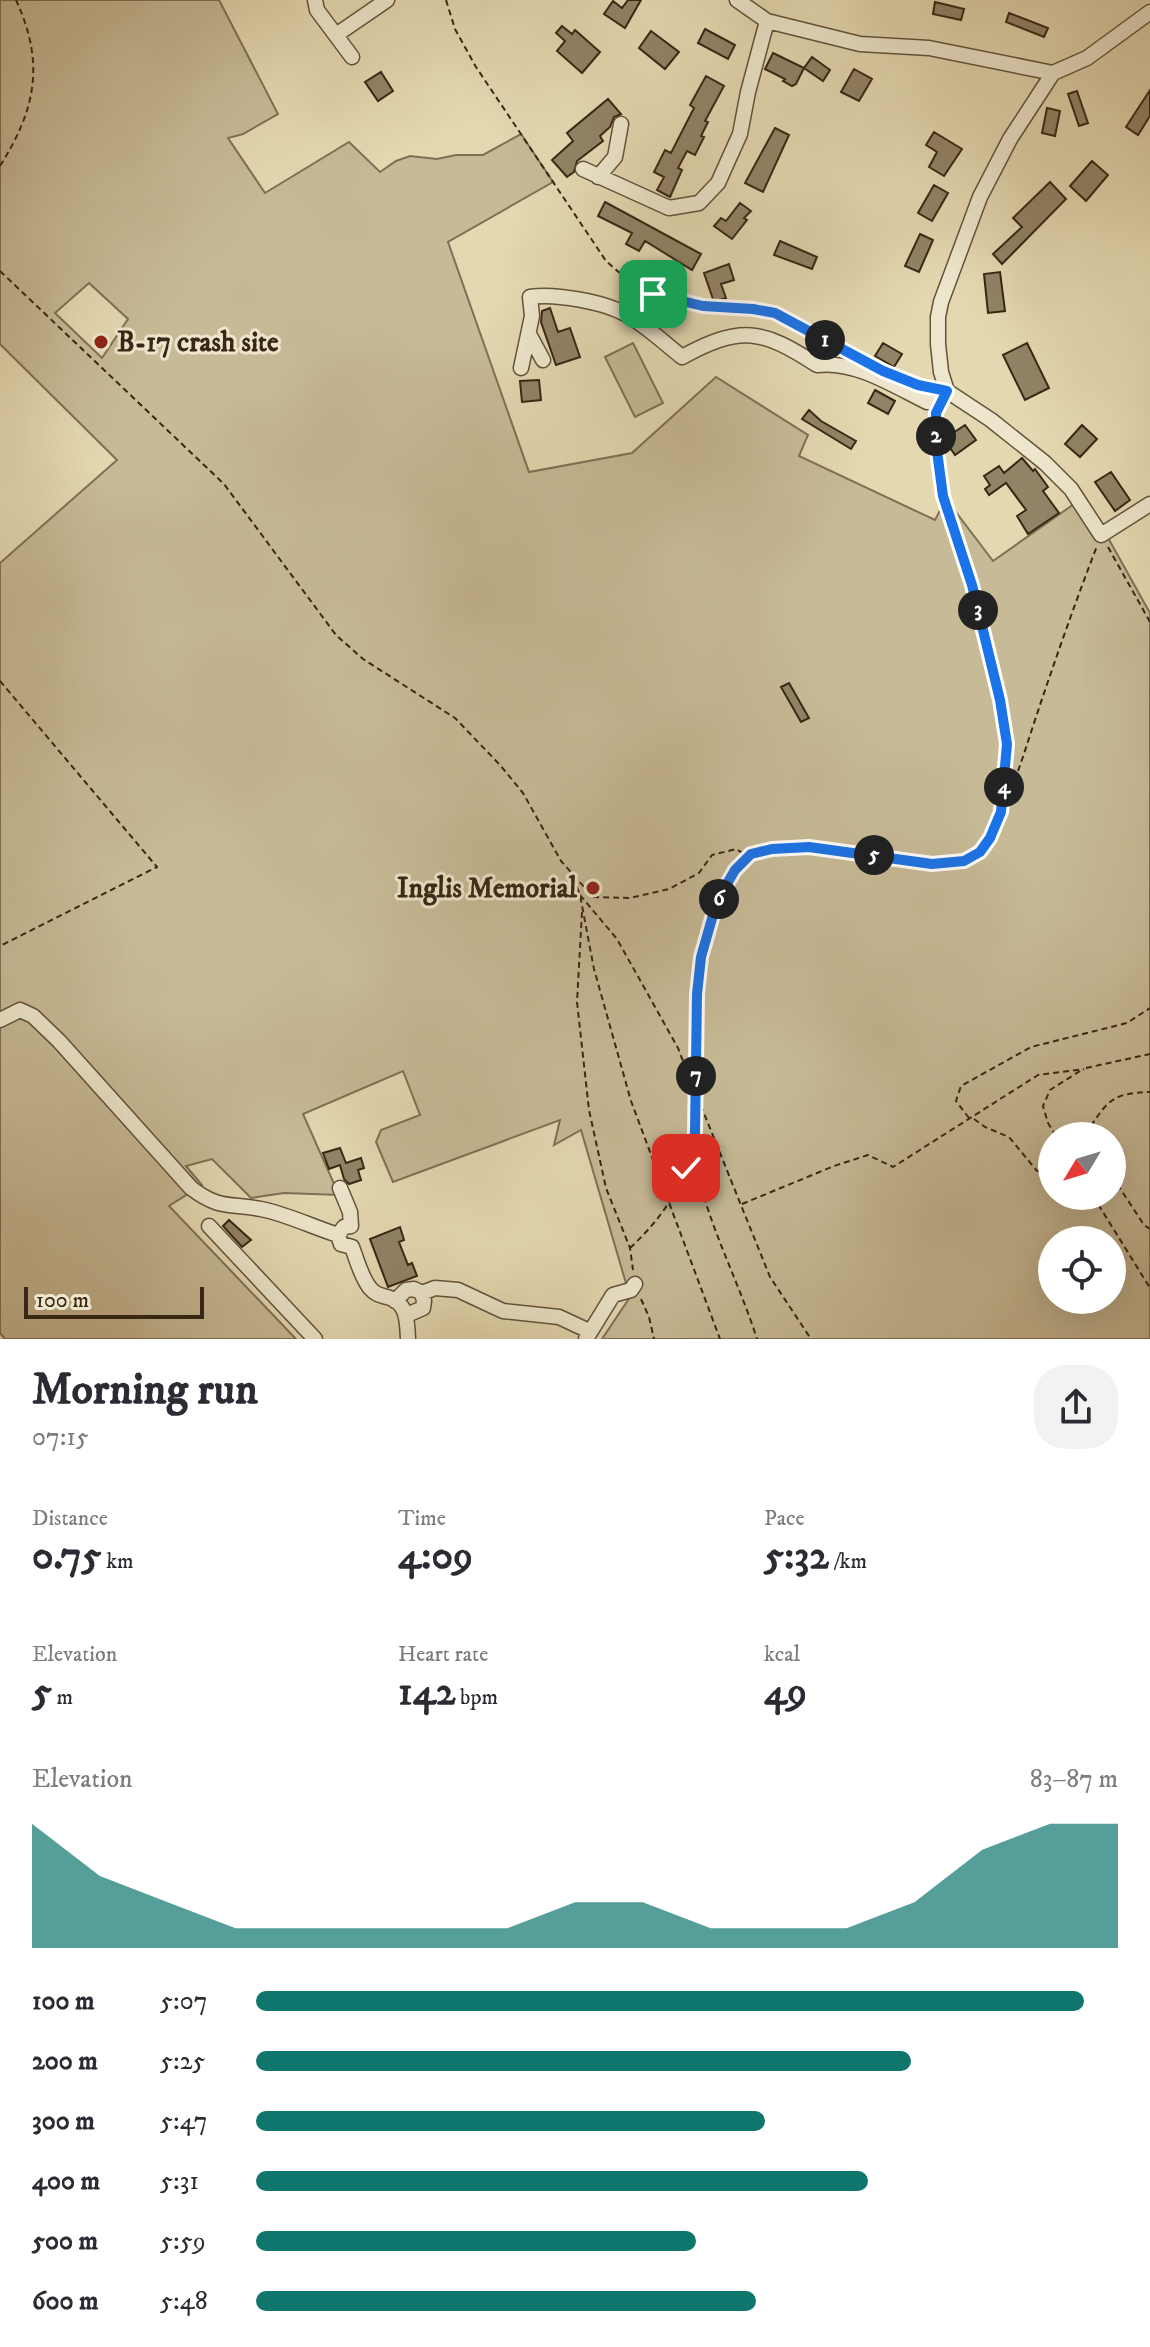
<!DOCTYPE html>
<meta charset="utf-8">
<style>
:root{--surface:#fff;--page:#f2f2f3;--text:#2b2b33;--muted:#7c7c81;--accent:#0f766e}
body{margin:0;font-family:"IM FELL DW Pica",serif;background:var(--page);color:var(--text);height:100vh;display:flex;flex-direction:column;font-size:30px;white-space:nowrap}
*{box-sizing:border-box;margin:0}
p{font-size:26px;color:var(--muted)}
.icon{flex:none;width:44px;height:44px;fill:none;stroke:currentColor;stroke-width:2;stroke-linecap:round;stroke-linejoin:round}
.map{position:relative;height:1339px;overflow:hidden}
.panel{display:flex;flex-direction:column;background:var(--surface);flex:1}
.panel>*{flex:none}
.needle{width:52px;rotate:232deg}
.controls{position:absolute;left:1038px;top:1122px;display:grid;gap:16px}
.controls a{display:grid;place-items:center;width:88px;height:88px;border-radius:50%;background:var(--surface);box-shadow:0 8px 32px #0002;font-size:40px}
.scale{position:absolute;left:24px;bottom:20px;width:180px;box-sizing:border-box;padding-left:8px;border:4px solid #372714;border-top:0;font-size:22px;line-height:28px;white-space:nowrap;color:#372714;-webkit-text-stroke:6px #ede6cc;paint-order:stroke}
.pin{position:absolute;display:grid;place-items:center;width:68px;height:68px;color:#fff;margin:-34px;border-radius:16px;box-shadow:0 4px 12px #0006}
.km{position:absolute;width:40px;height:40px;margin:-20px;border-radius:50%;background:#222;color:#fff;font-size:22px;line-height:40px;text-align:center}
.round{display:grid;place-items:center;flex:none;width:84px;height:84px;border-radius:32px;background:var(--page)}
.summary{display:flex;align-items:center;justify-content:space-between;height:136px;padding:0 32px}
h1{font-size:44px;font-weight:800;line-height:60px}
.stats{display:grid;grid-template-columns:repeat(3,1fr);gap:12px;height:136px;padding:8px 32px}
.stats div{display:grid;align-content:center}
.stats b{font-size:40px;font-weight:800}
.stats small{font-size:22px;font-weight:400}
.stats p{font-size:22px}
.chart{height:224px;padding:16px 32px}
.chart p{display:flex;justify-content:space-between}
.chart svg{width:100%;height:144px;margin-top:8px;fill:var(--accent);opacity:.7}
ul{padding:0 32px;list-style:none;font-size:26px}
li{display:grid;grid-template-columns:128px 96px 1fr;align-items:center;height:60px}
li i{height:20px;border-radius:10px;background:var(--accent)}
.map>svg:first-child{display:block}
.green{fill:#c7ba96;stroke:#7f7055;stroke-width:2;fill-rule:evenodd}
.building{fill:#918366;stroke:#372714;stroke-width:2}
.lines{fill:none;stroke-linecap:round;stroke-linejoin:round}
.minor-casing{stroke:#62533b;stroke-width:17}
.path{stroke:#372714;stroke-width:2;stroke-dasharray:6 4;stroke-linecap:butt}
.minor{stroke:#ede6cc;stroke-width:14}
.route-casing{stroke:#fff;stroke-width:16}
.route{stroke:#1a73e8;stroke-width:10}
.poi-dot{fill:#8f2418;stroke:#ede6cc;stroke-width:3}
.labels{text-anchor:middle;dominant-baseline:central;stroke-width:6;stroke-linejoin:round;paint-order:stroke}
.poi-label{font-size:28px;font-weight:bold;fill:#372714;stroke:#ede6cc;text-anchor:start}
</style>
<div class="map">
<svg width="1150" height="1339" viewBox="0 0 1150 1339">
<rect width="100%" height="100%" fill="#e4d8b1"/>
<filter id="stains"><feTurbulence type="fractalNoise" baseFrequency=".0025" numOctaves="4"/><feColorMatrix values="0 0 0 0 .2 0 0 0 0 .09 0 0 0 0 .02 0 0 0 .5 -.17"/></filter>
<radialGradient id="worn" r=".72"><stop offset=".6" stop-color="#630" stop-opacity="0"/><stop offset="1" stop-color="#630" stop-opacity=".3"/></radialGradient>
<!-- green -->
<path class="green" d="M 0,0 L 219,0 L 278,114 L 243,134 L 228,138 L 265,193 L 349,142 L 380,172 L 396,161 L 410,156 L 437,159 L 456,155 L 483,155 L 521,134 L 553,182 L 448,242 L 529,472 L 632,453 L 716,377 L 808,435 L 799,456 L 935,520 L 946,499 L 993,561 L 1074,504 L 1092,509 L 1150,613 L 1150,1339 L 602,1339 L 630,1297 L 581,1130 L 554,1145 L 560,1120 L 393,1182 L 376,1142 L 381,1130 L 420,1115 L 403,1071 L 303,1114 L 339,1195 L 284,1193 L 251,1198 L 212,1159 L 186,1166 L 202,1185 L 169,1206 L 296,1339 L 5,1339 L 0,1333 L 0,563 L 117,460 L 0,344 ZM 89,283 L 128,319 L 102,358 L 55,313 ZM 1052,1136 L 1112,1136 L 1112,1196 L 1052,1196 ZM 1052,1240 L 1112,1240 L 1112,1300 L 1052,1300 Z
M 633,343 L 663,403 L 635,417 L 605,357 Z"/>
<!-- building -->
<path class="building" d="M 628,0 L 641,0 L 625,28 L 604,14 L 613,1 L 622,8 Z
M 935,2 L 964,9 L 961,20 L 933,14 Z
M 1009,13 L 1048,28 L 1044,37 L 1006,22 Z
M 562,26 L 572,34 L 575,30 L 600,52 L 582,73 L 557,51 L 565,41 L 556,33 Z
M 705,29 L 735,45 L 728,59 L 698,43 Z
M 651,31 L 679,52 L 665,69 L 639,48 Z
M 773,53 L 804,68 L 796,84 L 792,86 L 783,81 L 785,79 L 765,69 Z
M 812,57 L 830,70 L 823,81 L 804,68 Z
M 854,69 L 872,79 L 859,101 L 841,92 Z
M 381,72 L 393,91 L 378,101 L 365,82 Z
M 706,76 L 724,86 L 705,121 L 708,122 L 701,136 L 704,137 L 695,155 L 687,151 L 678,168 L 682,170 L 670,197 L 657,190 L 664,177 L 654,172 L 665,150 L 671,153 L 694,108 L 690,105 Z
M 1150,90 L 1150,116 L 1138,135 L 1126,127 Z
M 1077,91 L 1088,123 L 1079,126 L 1068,94 Z
M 608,99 L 621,114 L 614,117 L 610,127 L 600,136 L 603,141 L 577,161 L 574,172 L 567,177 L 552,160 L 573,141 L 567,133 Z
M 1047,108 L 1060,111 L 1055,136 L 1042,133 Z
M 775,128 L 789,135 L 763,192 L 745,183 Z
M 934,132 L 962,149 L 944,176 L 929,167 L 937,152 L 926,145 Z
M 1092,161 L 1108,175 L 1086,201 L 1070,186 Z
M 1050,182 L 1066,199 L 1002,264 L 993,254 L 1022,227 L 1013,218 Z
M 934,185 L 948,193 L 932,221 L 918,213 Z
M 605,202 L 701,254 L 692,270 L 645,241 L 639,251 L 626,244 L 632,233 L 598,216 Z
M 740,203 L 751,211 L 744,218 L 747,220 L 732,239 L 714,226 L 721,218 L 726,221 Z
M 920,234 L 933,240 L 919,272 L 905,266 Z
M 780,241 L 817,257 L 812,269 L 774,255 Z
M 729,264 L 734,280 L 721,284 L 726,298 L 714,302 L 704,273 Z
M 1000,272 L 1005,311 L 988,313 L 984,274 Z
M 550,308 L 558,332 L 570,328 L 580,357 L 556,365 L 541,322 L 542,311 Z
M 883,343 L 902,354 L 894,367 L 875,356 Z
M 1027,343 L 1049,388 L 1025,400 L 1003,355 Z
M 539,380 L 541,400 L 522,402 L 520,381 Z
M 875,390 L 895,401 L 888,414 L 868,403 Z
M 809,410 L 821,421 L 856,441 L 851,449 L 802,419 Z
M 965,425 L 976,440 L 955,455 L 944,439 Z
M 1082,425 L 1097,439 L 1080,457 L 1065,444 Z
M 1022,458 L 1033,471 L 1035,469 L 1048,487 L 1043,491 L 1059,513 L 1028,534 L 1017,516 L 1026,510 L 1006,483 L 989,495 L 985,489 L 990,485 L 984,476 L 999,466 L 1004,473 Z
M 1111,472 L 1130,500 L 1115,511 L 1095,482 Z
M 789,683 L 809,718 L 801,722 L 781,687 Z
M 340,1148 L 346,1163 L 361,1158 L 364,1168 L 358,1170 L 361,1180 L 349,1184 L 344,1179 L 340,1165 L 329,1169 L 323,1153 Z
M 229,1220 L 251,1240 L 242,1247 L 223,1226 Z
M 400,1227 L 404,1240 L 399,1242 L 408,1265 L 412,1263 L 417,1276 L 388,1287 L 370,1239 Z"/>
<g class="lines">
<!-- minor casing -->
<g class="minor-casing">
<path id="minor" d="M 315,0 L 317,10 L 352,57
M 737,0 L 767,21 L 860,44 L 929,48 L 1053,73 L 1087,58 L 1150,12
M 336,35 L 387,0
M 1053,73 L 1010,139 L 980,197 L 941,302 L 938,317 L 938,344 L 941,372 L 947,391 L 991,420 L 1045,463 L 1071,489 L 1101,535 L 1150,504
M 583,169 L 669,208 L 699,203 L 718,183 L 740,134 L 748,92 L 767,21
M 598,177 L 615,157 L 621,124
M 529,334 L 543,360
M 521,368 L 532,316 L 530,297 C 555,293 605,302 627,315 C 647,326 664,343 682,357 C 741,325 762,329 817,365 C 855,360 894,386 927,402 L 947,391
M 0,1020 L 20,1010 L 33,1016 L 59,1041 L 191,1188 C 220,1210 229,1203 261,1209 C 286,1214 313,1227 338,1235 L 341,1244 L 352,1247 C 357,1260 361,1277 370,1288 C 376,1295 380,1295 387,1297 C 408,1302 407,1322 408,1339
M 209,1226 L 315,1339
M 338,1235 L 344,1227 L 351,1226 L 350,1212 L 340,1188
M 395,1301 L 406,1290 L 414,1289 L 422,1293 L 435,1288 L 458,1290 L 503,1311 L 559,1317 L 589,1331
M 407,1315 L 423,1308 L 424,1301 L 422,1293
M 586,1339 L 613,1295 L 631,1290 L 635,1284"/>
</g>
<!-- path -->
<path class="path" d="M 446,0 L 455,29 L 476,67 L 606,261 C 635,288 665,301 706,306 C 728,308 752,306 773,313 C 800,322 826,341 850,354
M 0,166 C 36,109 45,63 16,0
M 0,271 L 224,484 L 336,635 L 363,659 L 455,718 L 500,765 L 523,793 L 561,861 L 593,897 L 630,898 L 669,889 L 699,873 L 712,855 L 736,849 L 748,856
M 937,411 C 927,470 956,528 972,584 C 985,630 1005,698 1007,745 C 1008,768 1004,790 1001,812
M 1108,547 L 1150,622
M 0,681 L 157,867 L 0,946
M 573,878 L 580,895 L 594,969 L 631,1101 L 720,1339
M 580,895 L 617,939 L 678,1048 L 694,1090
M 582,912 L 577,1002 L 589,1110 L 606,1188 L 630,1248 L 633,1270
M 1086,1068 L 1150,1054
M 697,1096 L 770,1277 L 811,1339
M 969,1118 L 956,1101 L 961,1086 L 1031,1047 L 1127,1023 L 1150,1008
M 974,1119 L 985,1127 L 1009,1137 L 1037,1171 L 1052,1169
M 1056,1136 L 1048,1123 L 1043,1106 L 1050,1090 L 1080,1071
M 1093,1136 L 1091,1126 C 1109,1098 1116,1093 1150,1092
M 693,1148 C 703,1217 736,1273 757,1339
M 1112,1176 L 1144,1225 L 1150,1229
M 1093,1196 L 1150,1288
M 742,1204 L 834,1166 L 868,1155 L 893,1167 L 1038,1075 L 1084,1069
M 630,1248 C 656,1224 679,1194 689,1159 C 696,1133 695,1108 696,1081 C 697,1010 692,932 734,871 C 779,806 938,896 981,850 C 991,840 994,825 1000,813 C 1016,782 1025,750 1036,717 C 1055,660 1075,603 1097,546
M 641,1299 L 649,1317 L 654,1339"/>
<!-- minor -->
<use href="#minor" class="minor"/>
</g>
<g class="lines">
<!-- route casing -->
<g class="route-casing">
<path id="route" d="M 653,294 L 703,306 L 753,309 L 775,313 L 883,371 L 918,385 L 947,391 L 936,413 L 937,451 L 943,496 L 972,585 L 1000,700 L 1007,744 L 1001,812 L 990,838 L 980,852 L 964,861 L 932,864 L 809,847 L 772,849 L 751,854 L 735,870 L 717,901 L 701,957 L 697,994 L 695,1133 L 686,1168"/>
</g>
<!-- route -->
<use href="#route" class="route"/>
</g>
<!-- markers -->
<g class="poi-dot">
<circle cx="101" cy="342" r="8"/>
<circle cx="593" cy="888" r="8"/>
</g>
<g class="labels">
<!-- poi labels -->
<g class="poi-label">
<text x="117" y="342">B-17 crash site</text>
<text x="577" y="888" text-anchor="end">Inglis Memorial</text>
</g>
</g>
<rect width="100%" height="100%" filter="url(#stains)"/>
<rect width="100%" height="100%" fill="url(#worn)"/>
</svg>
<div class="controls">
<a><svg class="needle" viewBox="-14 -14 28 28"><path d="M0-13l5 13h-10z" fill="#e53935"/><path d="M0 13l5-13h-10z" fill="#7c7c81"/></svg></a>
<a><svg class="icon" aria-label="locate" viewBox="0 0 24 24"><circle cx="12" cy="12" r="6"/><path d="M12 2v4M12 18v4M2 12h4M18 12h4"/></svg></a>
</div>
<div class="scale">100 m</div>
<div class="pin" style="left:653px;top:294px;background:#1e9e55"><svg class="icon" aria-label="arrive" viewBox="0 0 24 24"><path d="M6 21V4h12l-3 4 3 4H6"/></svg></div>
<div class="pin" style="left:686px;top:1168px;background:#d93025"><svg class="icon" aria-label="check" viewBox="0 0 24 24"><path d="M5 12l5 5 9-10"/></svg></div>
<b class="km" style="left:825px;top:340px">1</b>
<b class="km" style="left:936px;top:436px">2</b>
<b class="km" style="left:978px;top:610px">3</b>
<b class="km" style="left:1004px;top:787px">4</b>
<b class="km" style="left:874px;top:855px">5</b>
<b class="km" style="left:719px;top:899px">6</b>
<b class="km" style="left:696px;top:1076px">7</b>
</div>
<section class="panel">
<div class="summary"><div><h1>Morning run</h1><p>07:15</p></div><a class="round"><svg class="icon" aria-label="share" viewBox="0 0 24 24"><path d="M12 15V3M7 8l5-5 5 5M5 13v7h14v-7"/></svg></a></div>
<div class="stats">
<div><p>Distance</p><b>0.75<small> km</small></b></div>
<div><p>Time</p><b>4:09</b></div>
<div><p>Pace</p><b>5:32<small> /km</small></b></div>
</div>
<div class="stats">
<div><p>Elevation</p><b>5<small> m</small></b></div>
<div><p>Heart rate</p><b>142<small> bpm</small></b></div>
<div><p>kcal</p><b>49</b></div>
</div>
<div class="chart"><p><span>Elevation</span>83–87 m</p>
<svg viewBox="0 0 160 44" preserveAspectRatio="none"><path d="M0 44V6L10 22L20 30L30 38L40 38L50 38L60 38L70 38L80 30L90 30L100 38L110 38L120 38L130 30L140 14L150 6L160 6V44z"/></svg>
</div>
<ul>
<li><b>100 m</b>5:07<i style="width:96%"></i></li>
<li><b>200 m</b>5:25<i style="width:76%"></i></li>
<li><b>300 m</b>5:47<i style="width:59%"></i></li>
<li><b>400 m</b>5:31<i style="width:71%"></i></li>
<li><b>500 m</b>5:59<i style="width:51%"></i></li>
<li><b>600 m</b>5:48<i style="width:58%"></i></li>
</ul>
</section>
